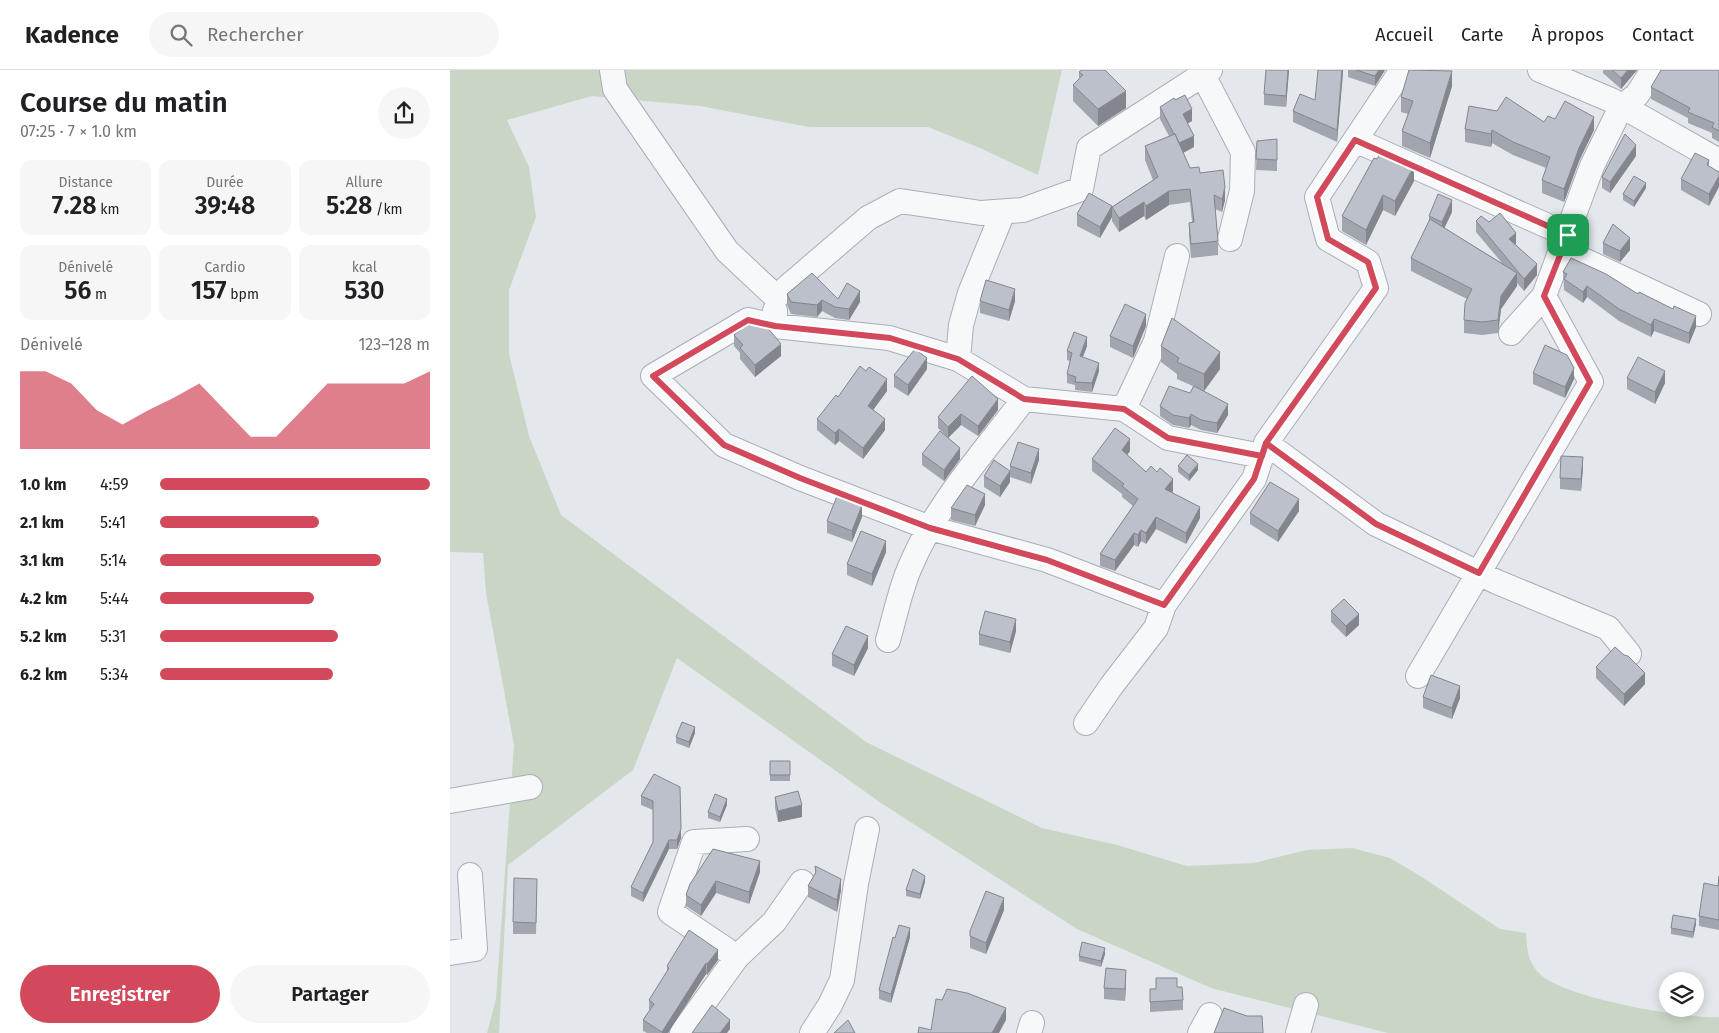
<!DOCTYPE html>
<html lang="fr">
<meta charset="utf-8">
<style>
:root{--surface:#fff;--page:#f6f6f6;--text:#202124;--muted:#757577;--line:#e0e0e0;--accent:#d1495b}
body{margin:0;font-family:"Fira Sans",sans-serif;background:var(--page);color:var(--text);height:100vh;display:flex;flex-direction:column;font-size:19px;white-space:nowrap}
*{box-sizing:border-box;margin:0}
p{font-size:16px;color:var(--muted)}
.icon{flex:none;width:28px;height:28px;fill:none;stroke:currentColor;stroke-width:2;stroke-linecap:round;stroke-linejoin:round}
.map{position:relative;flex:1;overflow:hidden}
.side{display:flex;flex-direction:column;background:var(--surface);width:450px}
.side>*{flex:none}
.fabs{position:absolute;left:1209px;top:902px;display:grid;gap:10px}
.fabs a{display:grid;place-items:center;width:45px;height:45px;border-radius:50%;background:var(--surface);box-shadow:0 2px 12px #0003;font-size:25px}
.pin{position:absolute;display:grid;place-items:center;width:42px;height:42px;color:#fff;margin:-21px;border-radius:10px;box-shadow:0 2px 8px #0006}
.round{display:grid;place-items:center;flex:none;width:52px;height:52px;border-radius:26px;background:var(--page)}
.summary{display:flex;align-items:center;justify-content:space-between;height:85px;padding:0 20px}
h1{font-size:28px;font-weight:600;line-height:38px}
.metrics{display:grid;grid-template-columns:repeat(3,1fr);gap:8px;height:85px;padding:5px 20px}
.metrics div{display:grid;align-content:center;border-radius:12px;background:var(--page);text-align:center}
.metrics b{font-size:25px;font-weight:600}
.metrics small{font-size:14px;font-weight:400}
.metrics p{font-size:14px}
.chart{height:140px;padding:10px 20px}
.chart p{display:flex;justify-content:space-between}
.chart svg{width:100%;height:90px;margin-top:5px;fill:var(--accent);opacity:.7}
.cta{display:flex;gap:10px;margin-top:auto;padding:10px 20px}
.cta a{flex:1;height:58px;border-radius:30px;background:var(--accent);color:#fff;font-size:20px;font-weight:600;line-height:58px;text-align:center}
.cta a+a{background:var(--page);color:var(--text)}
ul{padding:0 20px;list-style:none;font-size:16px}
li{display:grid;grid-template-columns:80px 60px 1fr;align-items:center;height:38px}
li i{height:12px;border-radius:6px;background:var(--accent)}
header{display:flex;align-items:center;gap:30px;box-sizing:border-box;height:70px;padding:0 25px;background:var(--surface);border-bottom:1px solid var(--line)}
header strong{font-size:24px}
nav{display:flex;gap:28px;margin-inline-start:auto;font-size:18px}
.search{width:350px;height:45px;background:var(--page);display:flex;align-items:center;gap:12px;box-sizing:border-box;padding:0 18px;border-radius:28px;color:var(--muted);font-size:19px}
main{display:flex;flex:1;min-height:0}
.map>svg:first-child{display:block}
.green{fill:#c9d6c5}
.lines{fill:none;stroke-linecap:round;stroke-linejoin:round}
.minor-casing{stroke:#a9aeb7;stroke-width:26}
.minor{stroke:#f7f8fa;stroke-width:24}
.wall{fill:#a1a5ae}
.shaded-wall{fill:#83868d}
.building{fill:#bbc0ca;stroke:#83868d}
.route-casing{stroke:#fff;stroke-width:10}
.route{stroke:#d1495b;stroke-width:6}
</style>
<header>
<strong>Kadence</strong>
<div class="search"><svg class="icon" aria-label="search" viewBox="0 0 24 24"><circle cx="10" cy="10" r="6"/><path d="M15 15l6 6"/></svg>Rechercher</div>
<nav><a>Accueil</a><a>Carte</a><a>À propos</a><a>Contact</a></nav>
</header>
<main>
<section class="side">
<div class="summary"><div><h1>Course du matin</h1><p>07:25 · 7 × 1.0 km</p></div><a class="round"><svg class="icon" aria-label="share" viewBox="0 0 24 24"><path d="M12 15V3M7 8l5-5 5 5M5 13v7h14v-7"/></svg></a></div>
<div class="metrics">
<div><p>Distance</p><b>7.28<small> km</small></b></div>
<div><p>Durée</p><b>39:48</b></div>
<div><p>Allure</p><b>5:28<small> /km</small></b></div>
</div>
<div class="metrics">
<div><p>Dénivelé</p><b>56<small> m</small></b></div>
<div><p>Cardio</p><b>157<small> bpm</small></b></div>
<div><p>kcal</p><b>530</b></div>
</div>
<div class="chart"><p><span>Dénivelé</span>123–128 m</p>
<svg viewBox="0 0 160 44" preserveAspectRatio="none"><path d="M0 44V6L10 6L20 12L30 25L40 32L50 25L60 19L70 12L80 25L90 38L100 38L110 25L120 12L130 12L140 12L150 12L160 6V44z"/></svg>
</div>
<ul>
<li><b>1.0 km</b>4:59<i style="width:100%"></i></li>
<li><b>2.1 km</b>5:41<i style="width:59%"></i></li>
<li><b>3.1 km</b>5:14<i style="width:82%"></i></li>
<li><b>4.2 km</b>5:44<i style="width:57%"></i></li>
<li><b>5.2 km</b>5:31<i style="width:66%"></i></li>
<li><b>6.2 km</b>5:34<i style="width:64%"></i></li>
</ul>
<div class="cta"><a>Enregistrer</a><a>Partager</a></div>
</section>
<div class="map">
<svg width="1269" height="963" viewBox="0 0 1269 963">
<rect width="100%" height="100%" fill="#e4e7ec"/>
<!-- green -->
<path class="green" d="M 0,0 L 612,0 L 588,105 L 530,78 L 478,57 L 359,57 L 250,36 L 142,26 L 57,50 L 79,97 L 86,147 L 59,220 L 59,284 L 79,366 L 111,445 L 416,672 L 592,758 L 667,775 L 737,796 L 804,793 L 857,780 L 902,778 L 940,788 L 972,807 L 1050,859 L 1076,863 C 1077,880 1078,893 1091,905 C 1116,928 1234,949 1269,947 L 1269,963 L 938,963 L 761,918 L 627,859 L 431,733 L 227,588 L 183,700 L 58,795 L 49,963 L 37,963 L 46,929 L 64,675 L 36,523 L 33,483 L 0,482 Z"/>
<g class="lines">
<!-- minor casing -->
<g class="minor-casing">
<path id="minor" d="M 162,0 L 165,19 L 277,181 L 326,227 L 418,148 L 450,131 L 531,143 L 573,140 L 631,119 L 639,78 L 760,0
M 1090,0 L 1161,30 L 1269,91
M 753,5 L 793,82 L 792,121 L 780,169
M 905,70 L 1118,165
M 1112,180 L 1249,244
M 325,241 L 325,256 L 439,268 L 508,289 L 574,329 L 674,339 L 718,368 L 812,386
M 325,256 L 298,250 L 203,306 L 274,375 L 350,408 L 480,458 L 597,490 L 714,535 L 804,409 L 816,373 L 926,218 L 918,192 L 878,169 L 867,127 L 952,0
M 1061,263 L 1094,226 L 1142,96 L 1171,37 L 1187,25 L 1203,0
M 508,289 L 511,255 L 520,223 L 553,142
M 674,339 L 706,271 L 727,186
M 816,373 L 926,454 L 1047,512 L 1158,558 L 1179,584
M 438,570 C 445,546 450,520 460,497 C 486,435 534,382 574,329
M 968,606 L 1141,312 L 1094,226
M 636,653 L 662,615 L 706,558 L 714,535
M 0,731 L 80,717
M 0,883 L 25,879 L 20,805
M 287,887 L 220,842 L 244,772 L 297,769
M 232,963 L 287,887 L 324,852 L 352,812
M 362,963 L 380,935 L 392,910 L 406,814 L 417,759
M 579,963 L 582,953
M 750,963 L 760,945
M 848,963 L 856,935"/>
</g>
<!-- minor -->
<use href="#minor" class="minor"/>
</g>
<!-- wall -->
<path class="wall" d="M 816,0 L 839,0 L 836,37 L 814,35 L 814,24 Z
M 893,0 L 887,72 L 843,52 L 843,41 L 865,30 Z
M 898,0 L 935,0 L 925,16 L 898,7 Z
M 1153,0 L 1187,0 L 1171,19 L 1153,3 Z
M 1269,0 L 1269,72 L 1262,68 L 1262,63 L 1238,53 L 1238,48 L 1201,29 L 1201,17 Z
M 629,2 L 676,38 L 648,56 L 623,31 L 623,15 L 629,9 Z
M 1002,16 L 980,88 L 952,76 L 952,61 L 958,44 L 951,42 L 951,27 Z
M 710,37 L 742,51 L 737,53 L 744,77 L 733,83 L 740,98 L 750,103 L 775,130 L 772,142 L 765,139 L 768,171 L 768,185 L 741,188 L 739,166 L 739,153 L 742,152 L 740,132 L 719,135 L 696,150 L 694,146 L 669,162 L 662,151 L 662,147 L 650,168 L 627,156 L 627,144 L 662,137 L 703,110 L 695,90 L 695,76 L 719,66 L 710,49 Z
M 1105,49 L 1144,60 L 1129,91 L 1114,132 L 1092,123 L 1092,110 L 1096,98 L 1063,85 L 1042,73 L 1041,77 L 1015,72 L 1015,59 L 1094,52 Z
M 827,69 L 827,101 L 806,100 L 807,71 Z
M 1186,86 L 1160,123 L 1152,118 L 1152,107 Z
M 924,88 L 964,111 L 945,146 L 933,140 L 916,175 L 892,161 L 892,146 Z
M 1259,90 L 1259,136 L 1231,120 L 1231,109 Z
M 1196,118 L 1184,137 L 1173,130 L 1173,124 Z
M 1002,142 L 994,158 L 1052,193 L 1026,162 L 1026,151 L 1066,174 L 1066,175 L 1087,205 L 1074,221 L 1067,213 L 1067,216 L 1051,239 L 1048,263 L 1032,265 L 1014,263 L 1014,250 L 1017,229 L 961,201 L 961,188 L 979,153 L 979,146 Z
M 1153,173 L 1180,180 L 1170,192 L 1153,184 Z
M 1113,202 L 1188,224 L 1246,257 L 1239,274 L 1204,261 L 1201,267 L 1169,251 L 1137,227 L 1133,233 L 1114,220 Z
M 337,224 L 388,229 L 410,232 L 399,250 L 385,248 L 372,241 L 367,247 L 341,244 L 337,235 Z
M 530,231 L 565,231 L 559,251 L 530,243 Z
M 696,256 L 683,288 L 660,277 L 660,266 Z
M 284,265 L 331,286 L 305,307 L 290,289 L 290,283 L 284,276 Z
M 637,276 L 633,287 L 649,301 L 642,322 L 625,320 L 625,315 L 617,313 L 617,304 L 620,291 L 617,290 L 617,281 Z
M 711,276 L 770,299 L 754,321 L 778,345 L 767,363 L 751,360 L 741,355 L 739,358 L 723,355 L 710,346 L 710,336 L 740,323 L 743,316 L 727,309 L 727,304 L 711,292 Z
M 477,299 L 458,326 L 444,317 L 444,305 Z
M 1083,303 L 1124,309 L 1115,328 L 1083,314 Z
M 1177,308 L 1215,313 L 1205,334 L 1177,319 Z
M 437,321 L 423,340 L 435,360 L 413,389 L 389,371 L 385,375 L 367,360 L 367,349 L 388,327 Z
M 548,340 L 528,366 L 511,355 L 498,368 L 488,358 L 488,347 Z
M 680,381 L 677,385 L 696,402 L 723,421 L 722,422 L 750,448 L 736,474 L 706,459 L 696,474 L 691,471 L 688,477 L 684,475 L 665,501 L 650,496 L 650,484 L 683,436 L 672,427 L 672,424 L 642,401 L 642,389 Z
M 472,384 L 510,389 L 494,411 L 472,395 Z
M 589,390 L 581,414 L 560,407 L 560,412 L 550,427 L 534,417 L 534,406 L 560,401 L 560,396 Z
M 728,396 L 748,400 L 739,411 L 728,402 Z
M 1133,398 L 1131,421 L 1110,419 L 1110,408 Z
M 535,435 L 525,456 L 501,450 L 501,438 Z
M 849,441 L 828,472 L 800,454 L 800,443 Z
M 412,447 L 402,472 L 377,463 L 377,451 Z
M 436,482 L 422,516 L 397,505 L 397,494 Z
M 881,541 L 909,555 L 896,567 L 881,552 Z
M 566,561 L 560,583 L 529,575 L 529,564 Z
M 418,578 L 404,606 L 382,596 L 382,584 Z
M 1146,597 L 1195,614 L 1174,636 L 1146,608 Z
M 973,627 L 1010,628 L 1002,649 L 973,638 Z
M 245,663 L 239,678 L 226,673 L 226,667 Z
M 320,691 L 340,691 L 340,711 L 320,711 Z
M 204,704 L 231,768 L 227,779 L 219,779 L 193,832 L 181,826 L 181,817 L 203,772 L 203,740 L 191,735 L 191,726 Z
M 325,727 L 352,747 L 328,752 L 325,738 Z
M 277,735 L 270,752 L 258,748 L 258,742 Z
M 365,796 L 391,820 L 387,842 L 358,827 L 358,816 L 365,804 Z
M 310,802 L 299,834 L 266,823 L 251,846 L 236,836 L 236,825 L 240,814 Z
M 1269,806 L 1269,860 L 1249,856 L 1249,846 L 1268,816 Z
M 475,812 L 470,829 L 456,826 L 456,820 Z
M 87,821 L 86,864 L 63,864 L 63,852 Z
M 554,840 L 536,884 L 520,878 L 520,861 Z
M 1246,854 L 1243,868 L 1221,864 L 1221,858 Z
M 460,867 L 441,933 L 429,929 L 429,920 L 445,868 Z
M 655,884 L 651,897 L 629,891 L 629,886 Z
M 268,890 L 257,905 L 256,904 L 218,963 L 197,963 L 193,961 L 193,950 L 199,941 L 199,930 L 217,902 L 217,896 Z
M 676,912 L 675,931 L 654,929 L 654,918 Z
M 727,917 L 733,930 L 733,940 L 700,942 L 700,919 Z"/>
<!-- shaded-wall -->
<path class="shaded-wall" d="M 838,0 L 839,0 L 836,37 L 836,26 Z
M 892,0 L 893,0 L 893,3 L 887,72 L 887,60 Z
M 929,0 L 935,0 L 925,16 L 925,6 Z
M 1178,0 L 1187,0 L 1171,19 L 1171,8 Z
M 1002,1 L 1002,16 L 980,88 L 980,73 Z
M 676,21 L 676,38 L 648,56 L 648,39 Z
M 742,39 L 742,51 L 733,56 L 733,44 Z
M 1144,47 L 1144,60 L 1129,91 L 1114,132 L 1114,119 L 1129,78 Z
M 1042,60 L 1042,73 L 1041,77 L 1041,64 Z
M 744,66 L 744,77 L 729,85 L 729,73 Z
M 1186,75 L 1186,86 L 1160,123 L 1160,112 Z
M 964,96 L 964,111 L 945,146 L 945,131 Z
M 1269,106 L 1269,117 L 1259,136 L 1259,124 Z
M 1196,113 L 1196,118 L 1184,137 L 1184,131 Z
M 775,117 L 775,130 L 772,142 L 772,129 Z
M 719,121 L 719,135 L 696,150 L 696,136 Z
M 933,125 L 933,140 L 916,175 L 916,160 Z
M 1002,130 L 1002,142 L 992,163 L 992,152 Z
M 694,132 L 694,146 L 669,162 L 669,148 Z
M 662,136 L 662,147 L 650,168 L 650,157 Z
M 1066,163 L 1066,174 L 1059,181 L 1059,169 Z
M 1180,168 L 1180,180 L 1170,192 L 1170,181 Z
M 1087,194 L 1087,205 L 1074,221 L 1074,209 Z
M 1067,203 L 1067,216 L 1051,239 L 1048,263 L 1048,250 L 1051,226 Z
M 1137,216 L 1137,227 L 1133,233 L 1133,222 Z
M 565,219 L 565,231 L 559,251 L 559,240 Z
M 410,221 L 410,232 L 399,250 L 399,239 Z
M 372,230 L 372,241 L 367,247 L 367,235 Z
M 696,244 L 696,256 L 683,288 L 683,276 Z
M 1246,246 L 1246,257 L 1239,274 L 1239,263 Z
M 1204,249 L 1204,261 L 1201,267 L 1201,255 Z
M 637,267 L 637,276 L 630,294 L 630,286 Z
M 331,274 L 331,286 L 305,307 L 305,295 Z
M 770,282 L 770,299 L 754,321 L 754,304 Z
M 477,288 L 477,299 L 458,326 L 458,315 Z
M 649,293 L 649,301 L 642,322 L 642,313 Z
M 1124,298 L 1124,309 L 1115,328 L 1115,317 Z
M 1215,301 L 1215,313 L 1205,334 L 1205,322 Z
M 437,309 L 437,321 L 418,347 L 418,336 Z
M 548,329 L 548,340 L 528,366 L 528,356 Z
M 778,334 L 778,345 L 767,363 L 767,353 Z
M 511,344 L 511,355 L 498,368 L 498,357 Z
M 741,344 L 741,355 L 739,358 L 739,348 Z
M 435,349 L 435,360 L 413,389 L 413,378 Z
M 389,359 L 389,371 L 385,375 L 385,363 Z
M 680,369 L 680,381 L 672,392 L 672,380 Z
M 510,378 L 510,389 L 494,411 L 494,400 Z
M 589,379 L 589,390 L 581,414 L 581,403 Z
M 1133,387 L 1133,398 L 1131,421 L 1131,409 Z
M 748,394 L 748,400 L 739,411 L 739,405 Z
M 560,401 L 560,412 L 550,427 L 550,416 Z
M 723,409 L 723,421 L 715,430 L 715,419 Z
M 535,424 L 535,435 L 525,456 L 525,445 Z
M 849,429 L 849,441 L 828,472 L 828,461 Z
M 412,435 L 412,447 L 402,472 L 402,461 Z
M 750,437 L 750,448 L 736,474 L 736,463 Z
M 706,447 L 706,459 L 696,474 L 696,463 Z
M 691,460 L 691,471 L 688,477 L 688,465 Z
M 684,463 L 684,475 L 665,501 L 665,490 Z
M 436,471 L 436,482 L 422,516 L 422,504 Z
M 909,544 L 909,555 L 896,567 L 896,556 Z
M 566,549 L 566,561 L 560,583 L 560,572 Z
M 418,566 L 418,578 L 404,606 L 404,595 Z
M 1195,603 L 1195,614 L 1174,636 L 1174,624 Z
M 1010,616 L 1010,628 L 1002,649 L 1002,638 Z
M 245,657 L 245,663 L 239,678 L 239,672 Z
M 277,729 L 277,735 L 270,752 L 270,747 Z
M 352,735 L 352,747 L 328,752 L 328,741 Z
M 231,759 L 231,768 L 227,779 L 227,770 Z
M 219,770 L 219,779 L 193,832 L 193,823 Z
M 310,791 L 310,802 L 299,834 L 299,822 Z
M 475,806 L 475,812 L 470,829 L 470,824 Z
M 391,809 L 391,820 L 387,842 L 387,830 Z
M 266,811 L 266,823 L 251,846 L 251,835 Z
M 554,828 L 554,840 L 536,884 L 536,873 Z
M 1246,849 L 1246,854 L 1243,868 L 1243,862 Z
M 460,858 L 460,867 L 441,933 L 441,924 Z
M 655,878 L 655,884 L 651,897 L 651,891 Z
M 268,880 L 268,890 L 257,905 L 257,894 Z
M 256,893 L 256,904 L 218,963 L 212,963 L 212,962 Z
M 676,900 L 676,912 L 675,931 L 675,919 Z
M 556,938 L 556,950 L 549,963 L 542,963 Z
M 280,950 L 280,959 L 277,963 L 270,963 Z"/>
<!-- building -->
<path class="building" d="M 632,0 L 655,0 L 676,21 L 648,39 L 623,15 L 633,5 L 629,2 Z
M 816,0 L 838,0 L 836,26 L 814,24 Z
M 868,0 L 892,0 L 887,60 L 843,41 L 850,24 L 865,30 Z
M 906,0 L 929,0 L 925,6 Z
M 959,0 L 1002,1 L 980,73 L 952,61 L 963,31 L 951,27 Z
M 1162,0 L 1178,0 L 1171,8 Z
M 1211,0 L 1269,0 L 1269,61 L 1262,57 L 1264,53 L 1238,42 L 1240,38 L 1201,17 Z
M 735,25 L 742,39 L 733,44 L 744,66 L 729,73 L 725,64 L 724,64 L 710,37 L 724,28 L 725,30 Z
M 1056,27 L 1094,52 L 1098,46 L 1105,49 L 1115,31 L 1144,47 L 1129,78 L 1114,119 L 1092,110 L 1100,87 L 1063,72 L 1042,60 L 1041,64 L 1015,59 L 1019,36 L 1047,41 Z
M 725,64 L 740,98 L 749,97 L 750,103 L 773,100 L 775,117 L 772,129 L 764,125 L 768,171 L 741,174 L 739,153 L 744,152 L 740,119 L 719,121 L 696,136 L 694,132 L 669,148 L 662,137 L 708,107 L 695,76 Z
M 1175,64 L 1186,75 L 1160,112 L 1152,107 Z
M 827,69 L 827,90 L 806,89 L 807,71 Z
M 931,82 L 964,96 L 945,131 L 933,125 L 916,160 L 892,146 L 924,88 L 927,89 Z
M 1245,83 L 1259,90 L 1257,95 L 1269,102 L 1269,106 L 1259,124 L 1231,109 Z
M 1184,106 L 1196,113 L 1184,131 L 1173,124 Z
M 639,123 L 662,136 L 650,157 L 627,144 Z
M 988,124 L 1002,130 L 992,152 L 979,146 Z
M 1050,143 L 1066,163 L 1059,169 L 1087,194 L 1074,209 L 1026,151 L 1031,146 L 1039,152 Z
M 980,149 L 1067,203 L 1051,226 L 1048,250 L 1032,252 L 1014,250 L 1015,233 L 1022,219 L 961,188 Z
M 1163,154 L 1180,168 L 1170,181 L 1153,173 Z
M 1121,188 L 1156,204 L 1188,224 L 1189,222 L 1223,239 L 1224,236 L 1246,246 L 1239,263 L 1204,249 L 1201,255 L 1169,239 L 1137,216 L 1133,222 L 1114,209 L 1117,204 L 1113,202 Z
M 362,203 L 388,229 L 397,213 L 410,221 L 399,239 L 385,237 L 372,230 L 367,235 L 341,232 L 337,224 Z
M 536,210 L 565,219 L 559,240 L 530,231 Z
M 675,234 L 696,244 L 683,276 L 660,266 Z
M 722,248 L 770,282 L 754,304 L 727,292 L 729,288 L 711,276 Z
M 298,254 L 300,256 L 303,254 L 317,257 L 331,274 L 305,295 L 290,278 L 293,275 L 284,265 Z
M 624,262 L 637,267 L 630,286 L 649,293 L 642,313 L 625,312 L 626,307 L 617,304 L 622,283 L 617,281 Z
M 1095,275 L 1117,285 L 1124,298 L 1115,317 L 1083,303 Z
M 465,279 L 477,288 L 458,315 L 444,305 Z
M 1188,287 L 1215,301 L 1205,322 L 1177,308 Z
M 410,296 L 416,301 L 419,297 L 437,309 L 418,336 L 435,349 L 413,378 L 389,359 L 385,363 L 367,349 L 386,325 L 388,327 Z
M 522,306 L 548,329 L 528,356 L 511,344 L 498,357 L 488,347 Z
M 719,316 L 740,323 L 744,316 L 778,334 L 767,353 L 751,350 L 741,344 L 739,348 L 723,345 L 710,336 Z
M 665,358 L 680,369 L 672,380 L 696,402 L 701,396 L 707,402 L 710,398 L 723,409 L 715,419 L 750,437 L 736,463 L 706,447 L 696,463 L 691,460 L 688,465 L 684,463 L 665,490 L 650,484 L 688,429 L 672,416 L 674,414 L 642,389 Z
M 490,361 L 510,378 L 494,400 L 472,384 Z
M 568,372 L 589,379 L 581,403 L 560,396 Z
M 737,385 L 748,394 L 739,405 L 728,396 Z
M 1111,386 L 1133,387 L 1131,409 L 1110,408 Z
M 544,390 L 560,401 L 550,416 L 534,406 Z
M 820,412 L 849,429 L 828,461 L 800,443 Z
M 517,415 L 535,424 L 525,445 L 501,438 Z
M 387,426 L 412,435 L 402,461 L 377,451 Z
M 411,461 L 436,471 L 422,504 L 397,494 Z
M 894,529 L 909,544 L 896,556 L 881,541 Z
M 535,541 L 566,549 L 560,572 L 529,564 Z
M 396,556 L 418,566 L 404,595 L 382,584 Z
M 1165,577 L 1174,585 L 1178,586 L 1195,603 L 1174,624 L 1146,597 Z
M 981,605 L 1010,616 L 1002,638 L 973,627 Z
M 232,652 L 245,657 L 239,672 L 226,667 Z
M 320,691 L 340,691 L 340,705 L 320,705 Z
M 204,704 L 230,717 L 231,759 L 227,770 L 219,770 L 193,823 L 181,817 L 203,772 L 203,731 L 191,726 Z
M 348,721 L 352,735 L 328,741 L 325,727 Z
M 265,724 L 277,729 L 270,747 L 258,742 Z
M 263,779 L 310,791 L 299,822 L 266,811 L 251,835 L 236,825 L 240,814 Z
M 365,796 L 391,809 L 387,830 L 358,816 L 366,802 Z
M 463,799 L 475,806 L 470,824 L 456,820 Z
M 1269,806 L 1269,850 L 1249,846 L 1254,813 L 1268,816 Z
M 64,808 L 87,809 L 86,853 L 63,852 Z
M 536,821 L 554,828 L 536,873 L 520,866 L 520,861 Z
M 1223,845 L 1246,849 L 1243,862 L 1221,858 Z
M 449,855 L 460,858 L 441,924 L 429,920 L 443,867 L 445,868 Z
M 239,860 L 268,880 L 257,894 L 256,893 L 212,962 L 193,950 L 204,934 L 199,930 L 219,898 L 217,896 Z
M 632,872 L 655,878 L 651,891 L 629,886 Z
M 656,898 L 676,900 L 675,919 L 654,918 Z
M 706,908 L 727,908 L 727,917 L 732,917 L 733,930 L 700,932 L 700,919 L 706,919 Z
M 497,919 L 517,923 L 556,938 L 542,963 L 468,963 L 469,957 L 481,960 L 486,929 L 492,930 Z
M 262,935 L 280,950 L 270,963 L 242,963 Z
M 774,938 L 797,946 L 812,946 L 813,963 L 764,963 Z
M 398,950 L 405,963 L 384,963 Z"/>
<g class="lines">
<!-- route casing -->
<g class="route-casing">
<path id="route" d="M 1118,165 L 905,70 L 867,127 L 878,169 L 918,192 L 926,218 L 816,373 L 812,386 L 718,368 L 674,339 L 574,329 L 508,289 L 440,268 L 325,256 L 298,250 L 203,306 L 274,375 L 350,408 L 480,458 L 597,490 L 714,535 L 804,409 L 816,373 L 926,454 L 1029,503 L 1140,312 L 1094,226 L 1118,165"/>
</g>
<!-- route -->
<use href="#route" class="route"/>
</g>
</svg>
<div class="fabs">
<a><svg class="icon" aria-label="layers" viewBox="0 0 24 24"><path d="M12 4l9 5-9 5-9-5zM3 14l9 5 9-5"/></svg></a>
</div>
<div class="pin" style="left:1118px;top:165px;background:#1e9e55"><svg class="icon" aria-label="arrive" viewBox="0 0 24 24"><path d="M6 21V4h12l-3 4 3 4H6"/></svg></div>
</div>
</main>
